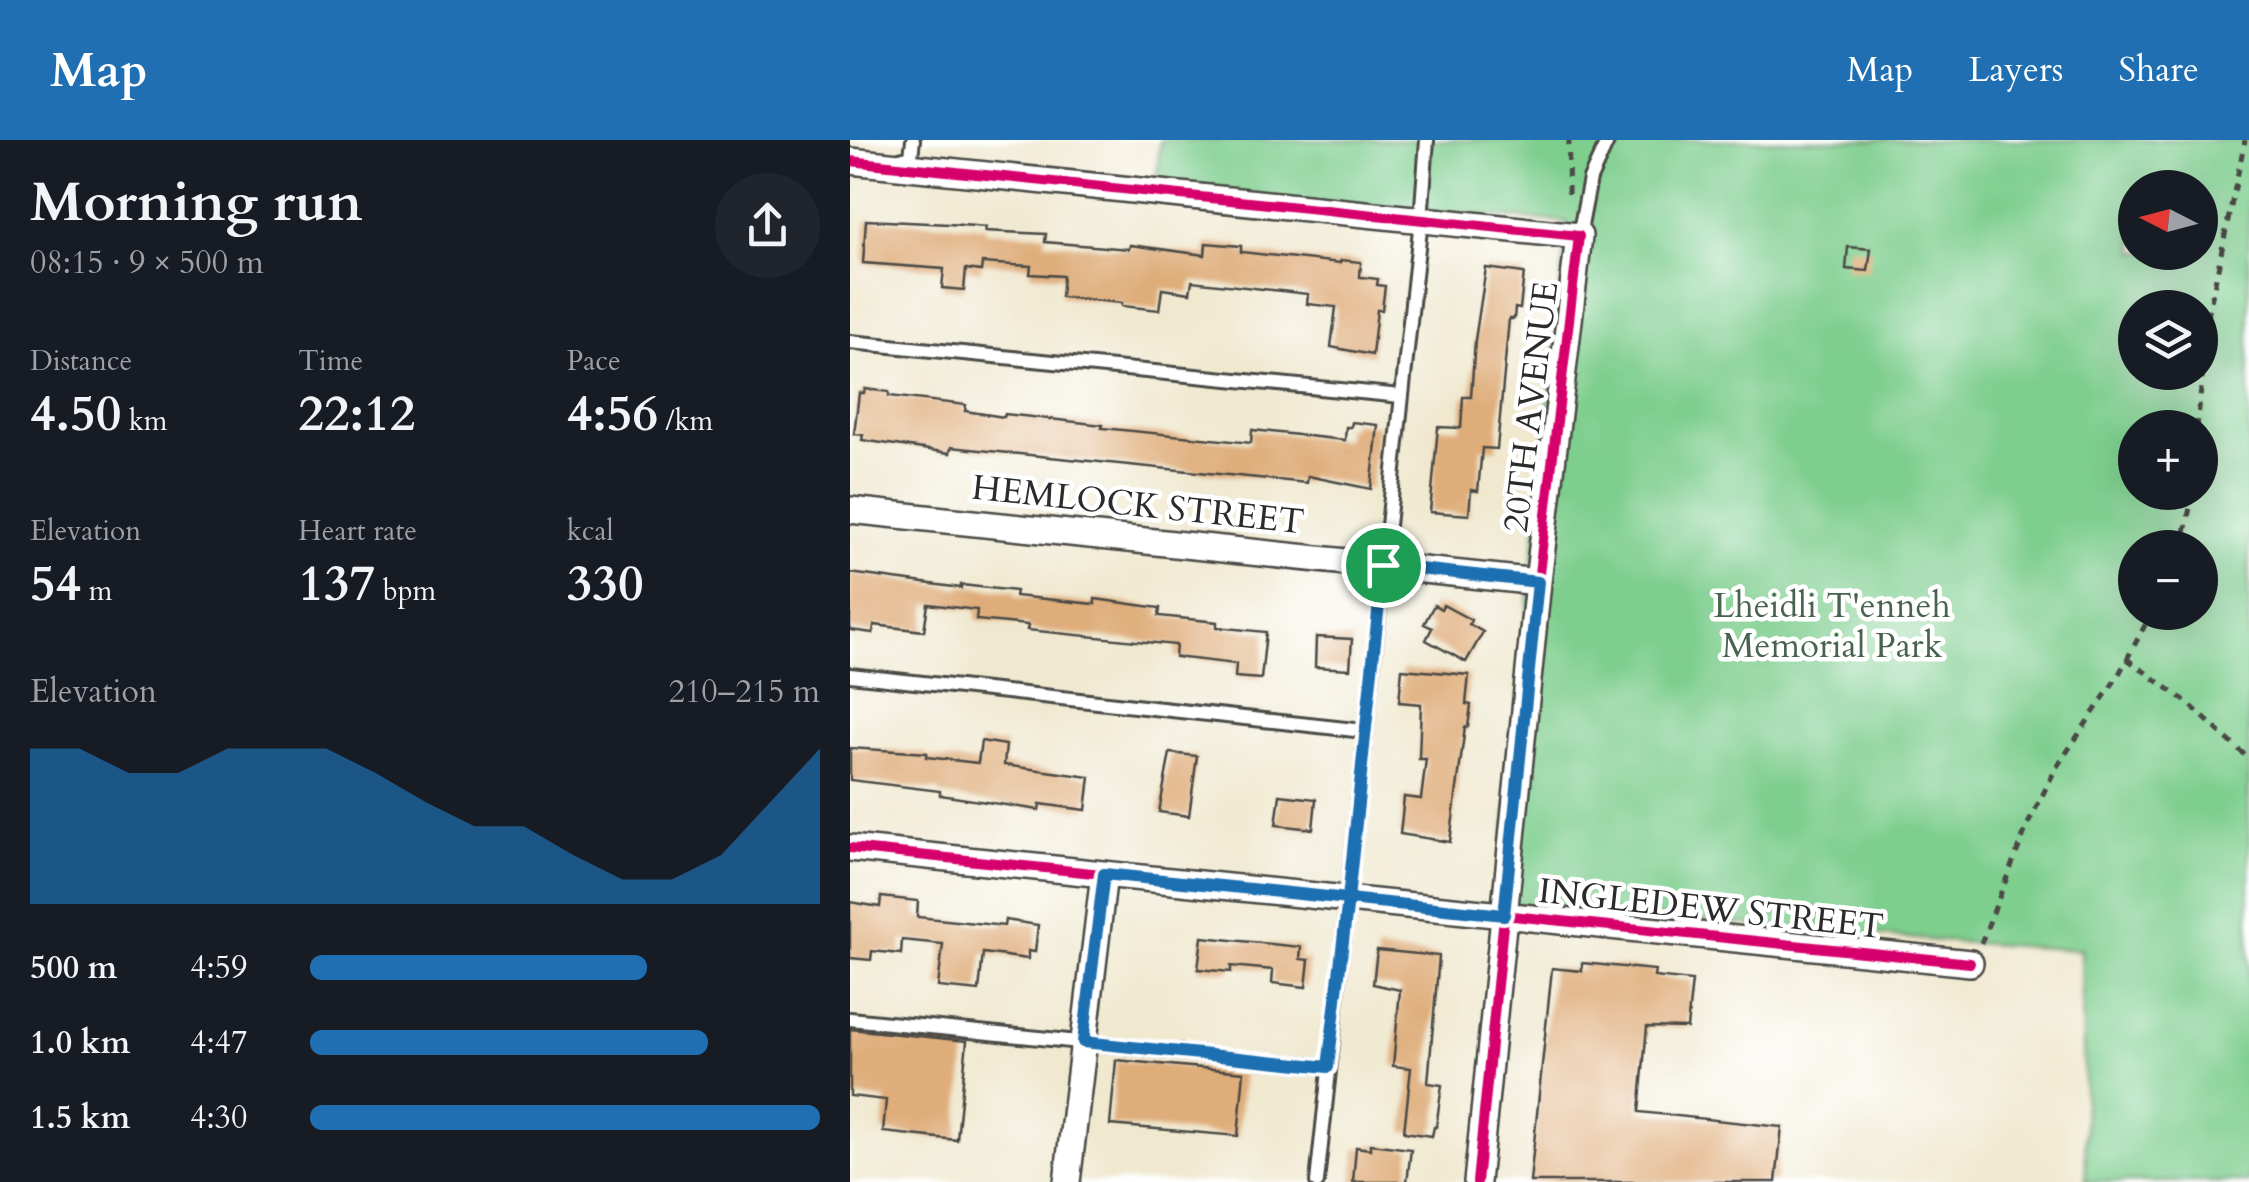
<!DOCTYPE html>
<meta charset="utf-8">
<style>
:root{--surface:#171b24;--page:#20242c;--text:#f1f3f6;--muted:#9ea1a6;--accent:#1f6fb2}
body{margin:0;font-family:Cardo,serif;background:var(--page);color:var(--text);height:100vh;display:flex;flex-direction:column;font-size:38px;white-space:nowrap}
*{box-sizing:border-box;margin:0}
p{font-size:32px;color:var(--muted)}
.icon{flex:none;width:55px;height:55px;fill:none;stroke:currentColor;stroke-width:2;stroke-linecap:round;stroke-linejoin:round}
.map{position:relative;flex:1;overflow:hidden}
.side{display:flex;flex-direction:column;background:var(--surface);width:850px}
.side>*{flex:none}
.needle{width:65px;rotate:276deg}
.controls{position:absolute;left:1268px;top:30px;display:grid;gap:20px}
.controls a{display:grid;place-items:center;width:100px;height:100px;border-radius:50%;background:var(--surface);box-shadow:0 10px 40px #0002;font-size:50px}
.pin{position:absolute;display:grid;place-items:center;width:85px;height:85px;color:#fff;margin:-42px;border:5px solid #fff;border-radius:50%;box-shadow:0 2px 10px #0007}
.round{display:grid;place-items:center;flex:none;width:105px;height:105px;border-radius:52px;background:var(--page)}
.overview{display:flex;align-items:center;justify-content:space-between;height:170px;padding:0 30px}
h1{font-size:55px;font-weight:800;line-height:75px}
.stats{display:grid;grid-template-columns:repeat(3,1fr);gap:15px;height:170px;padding:10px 30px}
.stats div{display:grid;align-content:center}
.stats b{font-size:50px;font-weight:800}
.stats small{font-size:28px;font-weight:400}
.stats p{font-size:28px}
.chart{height:280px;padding:20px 30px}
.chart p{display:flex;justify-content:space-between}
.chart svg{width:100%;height:180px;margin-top:10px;fill:var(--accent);opacity:.7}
ul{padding:0 30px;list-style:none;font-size:32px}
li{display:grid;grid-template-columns:160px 120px 1fr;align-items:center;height:75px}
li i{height:25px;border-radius:12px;background:var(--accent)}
header{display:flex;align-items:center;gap:60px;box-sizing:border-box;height:140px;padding:0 50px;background:var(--accent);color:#fff}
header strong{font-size:48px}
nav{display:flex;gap:55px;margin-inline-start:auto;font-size:35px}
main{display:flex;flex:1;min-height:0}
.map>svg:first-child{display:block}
.green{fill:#7ece8e;stroke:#547c5c;stroke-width:2.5;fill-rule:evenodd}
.building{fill:#dfad7a}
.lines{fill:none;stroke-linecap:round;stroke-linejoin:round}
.service-casing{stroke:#494844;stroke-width:18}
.minor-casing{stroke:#494844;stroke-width:30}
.path{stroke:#494844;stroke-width:5;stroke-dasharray:8 8;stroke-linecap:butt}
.service{stroke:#fff;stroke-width:12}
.minor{stroke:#fff;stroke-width:25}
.cycleway-casing{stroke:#fff;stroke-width:16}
.cycleway{stroke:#d6006c;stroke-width:10}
.route-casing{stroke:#fff;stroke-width:20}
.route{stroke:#1f6fb2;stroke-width:12}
.labels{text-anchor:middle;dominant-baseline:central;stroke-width:9;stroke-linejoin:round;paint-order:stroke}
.street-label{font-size:35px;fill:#2b2b2b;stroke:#fff}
.park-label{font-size:35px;fill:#48644e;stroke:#fff}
</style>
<header>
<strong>Map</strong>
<nav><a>Map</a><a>Layers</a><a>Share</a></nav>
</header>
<main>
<section class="side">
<div class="overview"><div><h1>Morning run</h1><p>08:15 · 9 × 500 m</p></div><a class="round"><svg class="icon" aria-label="share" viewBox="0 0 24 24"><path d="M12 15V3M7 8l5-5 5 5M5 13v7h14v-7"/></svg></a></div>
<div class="stats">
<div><p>Distance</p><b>4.50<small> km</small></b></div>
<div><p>Time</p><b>22:12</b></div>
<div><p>Pace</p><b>4:56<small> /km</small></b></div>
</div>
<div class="stats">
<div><p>Elevation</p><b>54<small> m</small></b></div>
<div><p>Heart rate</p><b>137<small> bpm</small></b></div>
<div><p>kcal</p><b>330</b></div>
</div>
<div class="chart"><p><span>Elevation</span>210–215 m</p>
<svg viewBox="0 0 160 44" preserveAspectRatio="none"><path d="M0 44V6L10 6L20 12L30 12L40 6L50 6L60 6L70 12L80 19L90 25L100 25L110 32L120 38L130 38L140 32L150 19L160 6V44z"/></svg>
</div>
<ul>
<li><b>500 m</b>4:59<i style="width:66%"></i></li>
<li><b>1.0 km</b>4:47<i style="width:78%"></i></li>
<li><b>1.5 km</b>4:30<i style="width:100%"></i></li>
</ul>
</section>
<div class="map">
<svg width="1399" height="1042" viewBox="0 0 1399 1042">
<rect width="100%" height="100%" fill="#fff"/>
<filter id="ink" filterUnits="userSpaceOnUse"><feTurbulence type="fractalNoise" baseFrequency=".01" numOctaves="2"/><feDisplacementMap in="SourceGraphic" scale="20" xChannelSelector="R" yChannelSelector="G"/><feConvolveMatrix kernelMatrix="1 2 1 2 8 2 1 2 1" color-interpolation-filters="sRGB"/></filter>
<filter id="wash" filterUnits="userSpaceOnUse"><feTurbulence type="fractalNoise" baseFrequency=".0048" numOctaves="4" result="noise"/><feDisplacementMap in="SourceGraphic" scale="40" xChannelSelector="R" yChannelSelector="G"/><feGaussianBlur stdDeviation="2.25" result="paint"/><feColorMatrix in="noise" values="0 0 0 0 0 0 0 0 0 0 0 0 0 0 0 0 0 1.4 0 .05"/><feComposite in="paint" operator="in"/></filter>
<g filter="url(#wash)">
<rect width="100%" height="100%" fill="#f0e9d0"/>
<!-- green -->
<path class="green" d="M 310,0 L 1399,0 L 1399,1042 L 1236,1042 L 1231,810 L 1090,801 L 648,763 L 717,82 L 306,50 ZM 1285,48 L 1350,48 L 1350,112 L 1285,112 ZM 1285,168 L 1350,168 L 1350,232 L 1285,232 ZM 1285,288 L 1350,288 L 1350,352 L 1285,352 ZM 1285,408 L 1350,408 L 1350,472 L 1285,472 Z"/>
<g id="blocks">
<!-- building -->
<path class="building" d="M 16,80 L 99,84 L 136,87 L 135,91 L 196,94 L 195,102 L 279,109 L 280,105 L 355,115 L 356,103 L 391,106 L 391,112 L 490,123 L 491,120 L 511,122 L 510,137 L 528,139 L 527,145 L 535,146 L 532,170 L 527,170 L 522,215 L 481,207 L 486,167 L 457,164 L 458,154 L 342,141 L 340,153 L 312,149 L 309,170 L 272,166 L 272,163 L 211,157 L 213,136 L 180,134 L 181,126 L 132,123 L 131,131 L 116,129 L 114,150 L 92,148 L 94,129 L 13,123 Z
M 998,107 L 1021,109 L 1018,131 L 996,129 Z
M 636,128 L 674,133 L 670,169 L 665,168 L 664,179 L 659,179 L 647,309 L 632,308 L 628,351 L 621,350 L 619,375 L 580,372 L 588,287 L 611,288 L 613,257 L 621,257 L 625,200 Z
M 15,249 L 39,252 L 39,256 L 116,265 L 115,271 L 154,277 L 155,274 L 253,285 L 252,288 L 401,303 L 402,290 L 495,300 L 496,287 L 501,287 L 502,282 L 528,285 L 521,349 L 458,336 L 457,343 L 101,307 L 100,313 L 12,300 L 13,295 L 4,294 L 9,253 L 14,253 Z
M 0,433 L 111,448 L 111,445 L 166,451 L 165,456 L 245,464 L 245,459 L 310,468 L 309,476 L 367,482 L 367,487 L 416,492 L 411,539 L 385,537 L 386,524 L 325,517 L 326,505 L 177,490 L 178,485 L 126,480 L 127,470 L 78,464 L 74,491 L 24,485 L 23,493 L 0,490 Z
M 584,465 L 591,469 L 593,465 L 621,480 L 619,484 L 633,492 L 616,522 L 576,500 L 582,488 L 574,484 Z
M 466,497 L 502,499 L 500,529 L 465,527 Z
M 552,529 L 619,535 L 616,564 L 621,565 L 618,587 L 615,587 L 600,702 L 550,694 L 554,657 L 571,659 L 576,619 L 569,619 L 571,564 L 549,562 Z
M 131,601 L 156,605 L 154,625 L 240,637 L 236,670 L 190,664 L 189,670 L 90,655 L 90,651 L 0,640 L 0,608 L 77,613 L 76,617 L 128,623 Z
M 320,613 L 347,616 L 339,676 L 309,672 Z
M 430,655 L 466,659 L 463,689 L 426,685 Z
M 31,757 L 68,761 L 67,777 L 154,786 L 155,780 L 188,785 L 185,812 L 178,811 L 178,819 L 133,813 L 129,851 L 88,847 L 93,804 L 52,800 L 51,814 L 22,811 L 21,820 L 0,818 L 0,762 L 30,767 Z
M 352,797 L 451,807 L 450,819 L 459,820 L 456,847 L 422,843 L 423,830 L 381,826 L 381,832 L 348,829 Z
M 527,810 L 589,816 L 578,943 L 592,945 L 586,987 L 584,987 L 582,996 L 554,992 L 561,928 L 543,926 L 550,850 L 523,844 Z
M 732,823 L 805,830 L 804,837 L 842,841 L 837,888 L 797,887 L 789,972 L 932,987 L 926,1042 L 680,1042 L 702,828 L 732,831 Z
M 0,889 L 117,901 L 107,1000 L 33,992 L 36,960 L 0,956 Z
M 266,920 L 394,932 L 388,996 L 260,985 Z
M 520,1004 L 561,1009 L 557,1042 L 503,1042 L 506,1007 L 520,1009 Z"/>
</g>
</g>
<g filter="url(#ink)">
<use href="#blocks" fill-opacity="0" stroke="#494844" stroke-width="2.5"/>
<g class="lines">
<!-- service casing -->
<g class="service-casing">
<path id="service" d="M 50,19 L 61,16 L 63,0
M 729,96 L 740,39 L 758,0
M 0,202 L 551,256
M 0,535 L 514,591
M 0,879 L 478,927
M 467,1042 L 571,80 L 577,0"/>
</g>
<!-- minor casing -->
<g class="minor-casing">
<path id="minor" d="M 0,21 L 729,96 L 688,442 L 627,1042
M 0,370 L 688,442
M 0,708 L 1120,823
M 217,1042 L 254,734"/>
</g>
<!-- path -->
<path class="path" d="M 718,54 L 719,0
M 1347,288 L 1359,171 L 1395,0
M 1332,408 L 1343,352
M 1277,519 L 1338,563 L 1399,619
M 1131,803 L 1178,684 L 1206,628 L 1268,536 L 1302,472"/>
<!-- service -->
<use href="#service" class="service"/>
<!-- minor -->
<use href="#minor" class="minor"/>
<!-- cycleway casing -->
<g class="cycleway-casing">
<path id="cycleway" d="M 0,21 L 729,96 L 688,442 L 627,1042
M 0,708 L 1120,823"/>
</g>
<!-- cycleway -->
<use href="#cycleway" class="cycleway"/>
</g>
</g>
<g class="lines" filter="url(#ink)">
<!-- route casing -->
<g class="route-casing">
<path id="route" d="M 533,425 L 498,759 L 254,734 L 233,902 L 478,927 L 498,759 L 654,775 L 688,442 L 533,425"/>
</g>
<!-- route -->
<use href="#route" class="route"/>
</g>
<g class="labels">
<!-- street labels -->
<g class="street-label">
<text transform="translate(681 267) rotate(-83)">20TH AVENUE</text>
<text transform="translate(288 365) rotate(6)">HEMLOCK STREET</text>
<text transform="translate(861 769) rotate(6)">INGLEDEW STREET</text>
</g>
<!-- park labels -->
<g class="park-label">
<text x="982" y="466">Lheidli T'enneh<tspan x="982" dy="40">Memorial Park</tspan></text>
</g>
</g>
</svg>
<div class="controls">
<a><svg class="needle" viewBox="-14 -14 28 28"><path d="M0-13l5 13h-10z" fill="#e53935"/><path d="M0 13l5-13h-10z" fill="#9ea1a6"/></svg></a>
<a><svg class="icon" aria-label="layers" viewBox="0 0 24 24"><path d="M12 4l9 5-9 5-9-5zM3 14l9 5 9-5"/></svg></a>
<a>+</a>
<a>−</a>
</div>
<div class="pin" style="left:533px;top:425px;background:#1e9e55"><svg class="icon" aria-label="arrive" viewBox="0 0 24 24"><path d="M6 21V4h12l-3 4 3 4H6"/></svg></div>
</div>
</main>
